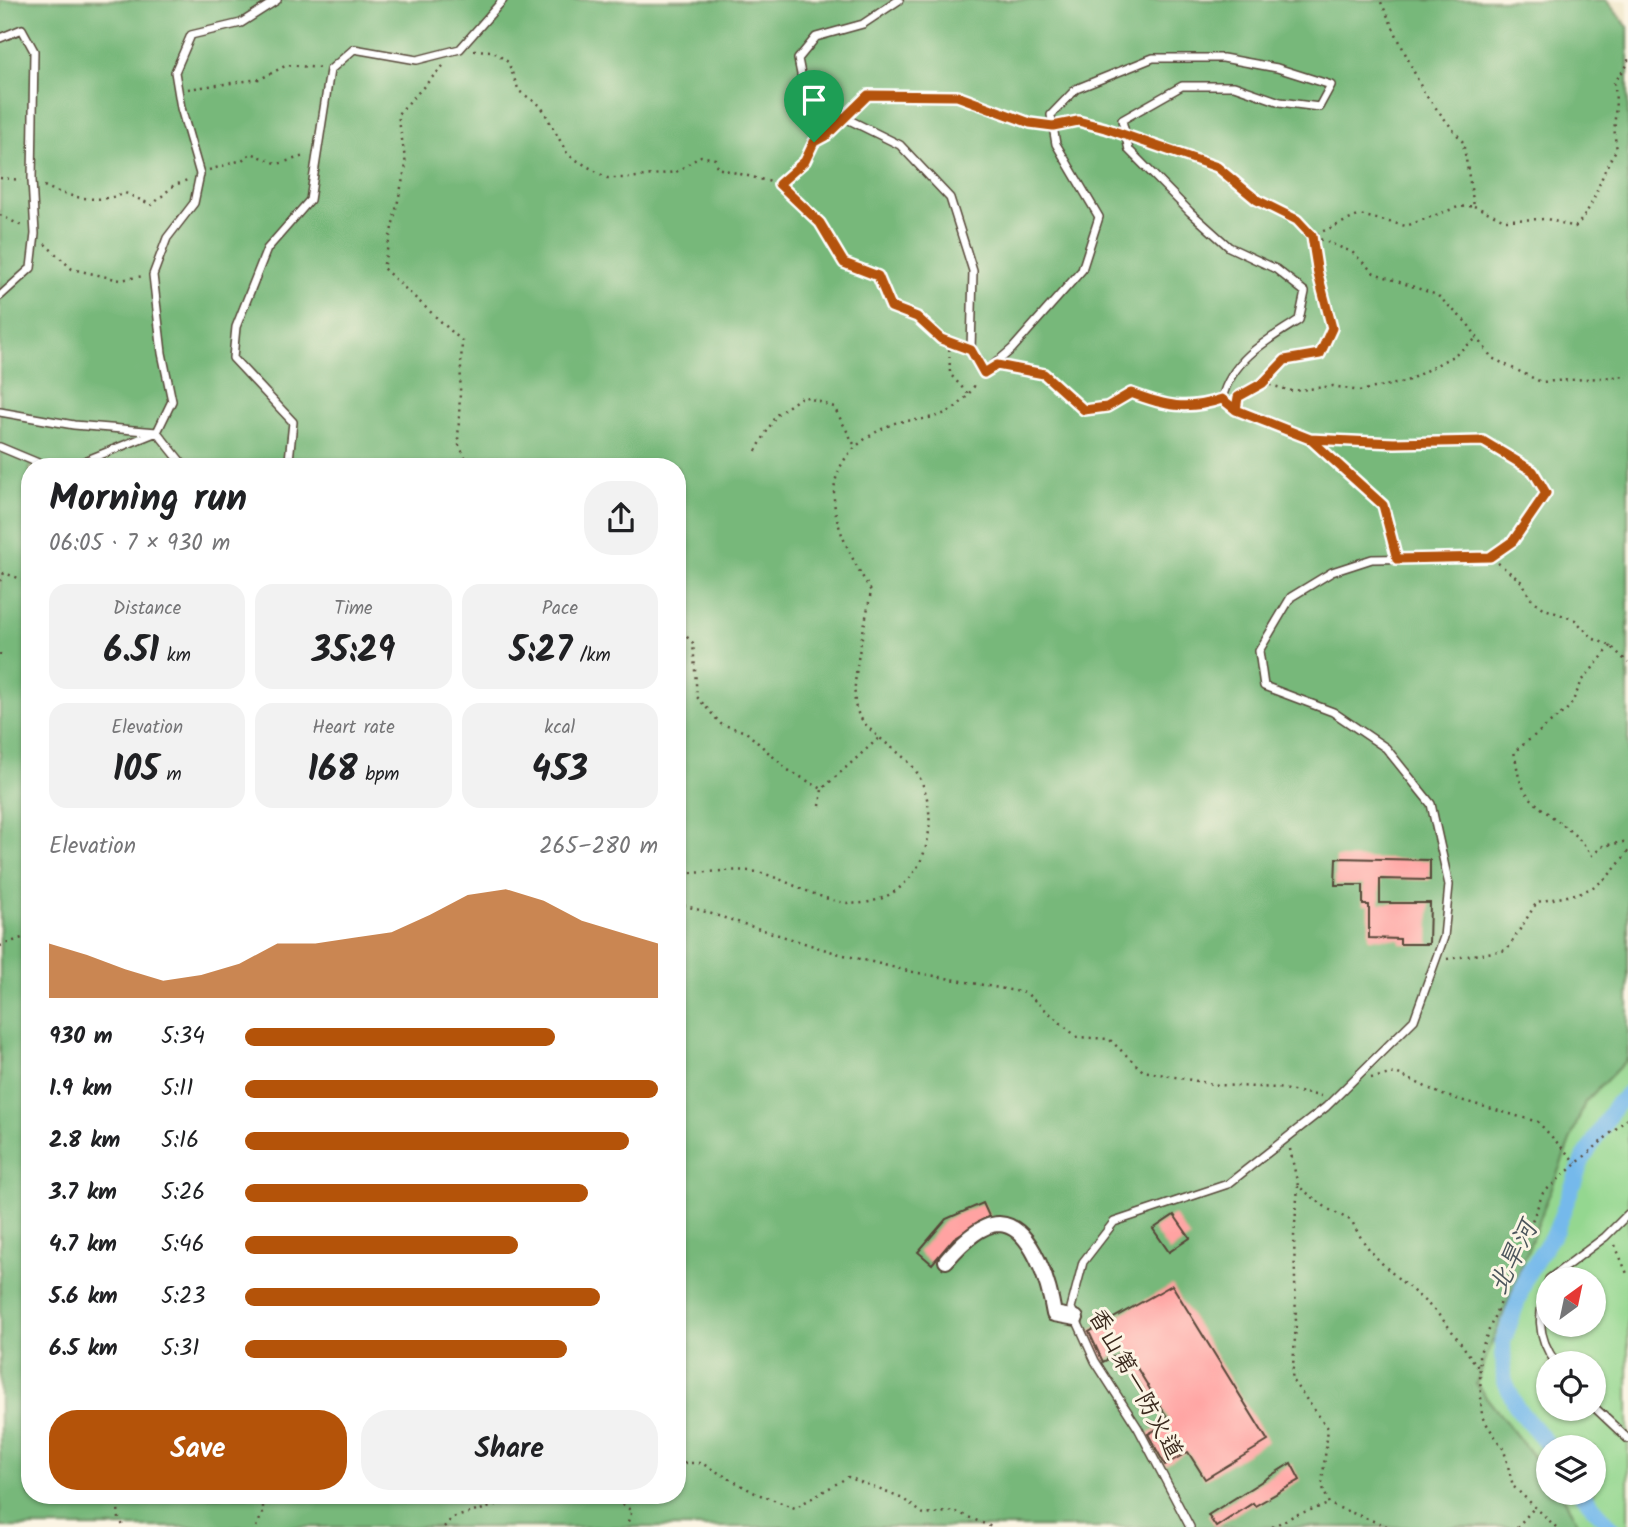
<!DOCTYPE html>
<meta charset="utf-8">
<style>
:root{--surface:#fff;--page:#f2f2f2;--text:#202124;--muted:#757577;--accent:#b45309}
body{margin:0;font-family:Kalam,"LXGW WenKai TC",sans-serif;background:var(--page);color:var(--text);height:100vh;display:flex;flex-direction:column;font-size:26px;white-space:nowrap}
*{box-sizing:border-box;margin:0}
p{font-size:23px;color:var(--muted)}
.icon{flex:none;width:38px;height:38px;fill:none;stroke:currentColor;stroke-width:2;stroke-linecap:round;stroke-linejoin:round}
.map{position:relative;flex:1;overflow:hidden}
.side{position:absolute;left:21px;top:458px;width:665px;height:1046px;display:flex;flex-direction:column;background:var(--surface);border-radius:28px;box-shadow:0 2px 5px #0004}
.side>*{flex:none}
.needle{width:46px;rotate:33deg}
.fabs{position:absolute;left:1536px;top:1267px;display:grid;gap:14px}
.fabs a{display:grid;place-items:center;width:70px;height:70px;border-radius:50%;background:var(--surface);box-shadow:0 2px 5px #0004;font-size:35px}
.pin{position:absolute;display:grid;place-items:center;width:60px;height:60px;color:#fff;margin:-72px -30px;border-radius:50% 50% 50% 0;rotate:-45deg;box-shadow:0 0 7px #0007}
.pin .icon{rotate:45deg}
.round{display:grid;place-items:center;flex:none;width:74px;height:74px;border-radius:28px;background:var(--page)}
.summary{display:flex;align-items:center;justify-content:space-between;height:119px;padding:0 28px}
h1{font-size:38px;font-weight:800;line-height:52px}
.figures{display:grid;grid-template-columns:repeat(3,1fr);gap:10px;height:119px;padding:7px 28px}
.figures div{display:grid;align-content:center;border-radius:18px;background:var(--page);text-align:center}
.figures b{font-size:35px;font-weight:800}
.figures small{font-size:19px;font-weight:400}
.figures p{font-size:19px}
.chart{height:196px;padding:14px 28px}
.chart p{display:flex;justify-content:space-between}
.chart svg{width:100%;height:126px;margin-top:7px;fill:var(--accent);opacity:.7}
.cta{display:flex;gap:14px;margin-top:auto;padding:14px 28px}
.cta a{flex:1;height:80px;border-radius:28px;background:var(--accent);color:#fff;font-size:28px;font-weight:800;line-height:80px;text-align:center}
.cta a+a{background:var(--page);color:var(--text)}
ul{padding:0 28px;list-style:none;font-size:23px}
li{display:grid;grid-template-columns:112px 84px 1fr;align-items:center;height:52px}
li i{height:18px;border-radius:9px;background:var(--accent)}
.map>svg:first-child{display:block}
.green{fill:#94d790;stroke:#688057;stroke-width:2;fill-rule:evenodd}
.forest{fill:#77b87a;stroke:#59714c;stroke-width:2;fill-rule:evenodd}
.lines{fill:none;stroke-linecap:round;stroke-linejoin:round}
.canal{stroke:#74b9eb;stroke-width:16}
.building{fill:#ffa3a2}
.service-casing{stroke:#564638;stroke-width:10}
.minor-casing{stroke:#564638;stroke-width:18}
.path{stroke:#564638;stroke-width:2.5;stroke-dasharray:2 5;stroke-linecap:butt}
.service{stroke:#fff;stroke-width:7}
.minor{stroke:#fff;stroke-width:14}
.route-casing{stroke:#fff;stroke-width:14}
.route{stroke:#b45309;stroke-width:9}
.labels{text-anchor:middle;dominant-baseline:central;stroke-width:6;stroke-linejoin:round;paint-order:stroke}
.street-label{font-size:24px;fill:#3b2a1e;stroke:#fcf5e5}
.water-label{font-size:26px;font-style:italic;fill:#4c555c;stroke:#fcf5e5}
</style>
<div class="map">
<svg width="1628" height="1527" viewBox="0 0 1628 1527">
<rect width="100%" height="100%" fill="#fcf5e5"/>
<filter id="ink" filterUnits="userSpaceOnUse"><feTurbulence type="fractalNoise" baseFrequency=".0143" numOctaves="2"/><feDisplacementMap in="SourceGraphic" scale="14" xChannelSelector="R" yChannelSelector="G"/><feConvolveMatrix kernelMatrix="1 2 1 2 8 2 1 2 1" color-interpolation-filters="sRGB"/></filter>
<filter id="wash" filterUnits="userSpaceOnUse"><feTurbulence type="fractalNoise" baseFrequency=".00686" numOctaves="4" result="noise"/><feDisplacementMap in="SourceGraphic" scale="28" xChannelSelector="R" yChannelSelector="G"/><feGaussianBlur stdDeviation="1.57" result="paint"/><feColorMatrix in="noise" values="0 0 0 0 0 0 0 0 0 0 0 0 0 0 0 0 0 1.4 0 .05"/><feComposite in="paint" operator="in"/></filter>
<g filter="url(#wash)">
<rect width="100%" height="100%" fill="#f1e8cc"/>
<!-- green -->
<path class="green" d="M 1628,1058 L 1628,1527 L 1580,1527 L 1561,1493 L 1594,1493 L 1594,1447 L 1549,1447 L 1549,1477 L 1476,1384 L 1585,1102 ZM 1549,1279 L 1594,1279 L 1594,1325 L 1549,1325 ZM 1549,1363 L 1594,1363 L 1594,1409 L 1549,1409 Z"/>
<!-- forest -->
<path class="forest" d="M 0,0 L 1606,0 L 1628,27 L 1628,1058 L 1585,1102 L 1476,1384 L 1549,1477 L 1549,1493 L 1561,1493 L 1580,1527 L 0,1527 ZM 30,467 L 677,467 L 677,1496 L 30,1496 Z"/>
<g class="lines">
<!-- canal -->
<path class="canal" d="M 1550,1447 L 1517,1408 L 1504,1379 L 1503,1342 L 1527,1275 L 1556,1230 L 1582,1161 L 1615,1106 L 1628,1093
M 1581,1493 L 1611,1527"/>
</g>
<g id="blocks">
<!-- building -->
<path class="building" d="M 1336,858 L 1430,860 L 1430,880 L 1380,879 L 1380,903 L 1430,903 L 1429,944 L 1400,944 L 1400,939 L 1369,938 L 1369,905 L 1363,905 L 1363,885 L 1335,885 Z
M 983,1203 L 989,1216 L 954,1238 L 932,1264 L 918,1252 L 946,1219 Z
M 1174,1215 L 1190,1238 L 1169,1252 L 1153,1229 Z
M 1172,1285 L 1268,1441 L 1205,1479 L 1188,1452 L 1165,1465 L 1148,1434 L 1170,1422 L 1126,1350 L 1103,1362 L 1089,1332 Z
M 1291,1463 L 1300,1480 L 1255,1506 L 1253,1503 L 1216,1527 L 1208,1515 Z"/>
</g>
</g>
<g filter="url(#ink)">
<use href="#blocks" fill-opacity="0" stroke="#564638" stroke-width="2"/>
<g class="lines">
<!-- service casing -->
<g class="service-casing">
<path id="service" d="M 899,0 L 863,24 L 816,37 L 798,59 L 805,94 L 833,112 L 900,145 L 950,198 L 973,271 L 971,350 L 984,373 L 1012,349 L 1082,270 L 1099,217 L 1056,144 L 1051,115 L 1076,89 L 1153,58 L 1223,58 L 1277,68 L 1331,85 L 1319,107 L 1280,102 L 1234,86 L 1182,86 L 1122,120 L 1129,150 L 1190,212 L 1229,247 L 1276,269 L 1305,292 L 1299,320 C 1267,340 1231,360 1222,399 L 1236,410 L 1310,439 L 1394,443 L 1483,441 L 1533,471 L 1546,493 L 1513,541 L 1490,557 L 1372,559 L 1332,572 L 1291,597 L 1259,651 L 1264,686 L 1333,712 L 1386,748 L 1431,804 L 1449,885 L 1444,937 L 1414,1020 L 1326,1107 L 1228,1184 L 1114,1222 L 1083,1262 L 1071,1308 L 1095,1361 L 1138,1428 L 1190,1527
M 0,38 L 22,29 L 34,51 L 32,180 L 35,234 L 31,268 L 0,296
M 0,412 L 74,425 L 157,432 L 172,401 L 162,353 L 153,275 L 167,238 L 194,203 L 200,174 L 181,108 L 175,72 L 191,35 L 241,23 L 277,0
M 0,447 L 48,467
M 70,467 L 157,432 L 185,467
M 283,467 L 289,460 L 293,422 L 233,358 L 236,327 L 267,249 L 310,200 L 330,70 L 354,49 L 417,60 L 460,49 L 503,0
M 1549,1279 L 1605,1237 L 1628,1214
M 1549,1280 C 1538,1312 1535,1335 1556,1363
M 1594,1407 L 1628,1439"/>
</g>
<!-- minor casing -->
<g class="minor-casing">
<path id="minor" d="M 946,1261 C 958,1247 979,1224 999,1224 C 1033,1225 1050,1289 1054,1314 L 1076,1318"/>
</g>
<!-- path -->
<path class="path" d="M 474,50 L 492,51 L 508,62 L 519,91 L 541,106 L 568,155 L 607,178 L 629,178 L 676,172 L 701,156 L 715,159 L 717,168 L 779,184 L 805,161 L 814,142 L 827,135 L 835,126
M 443,66 L 398,114 L 406,165 L 383,268 L 462,341 L 458,443 L 470,467
M 188,89 L 260,79 L 287,65 L 321,68
M 852,109 L 868,95 L 957,95 L 1042,124
M 1065,123 L 1078,121 L 1113,131
M 1139,140 L 1217,167 L 1257,200 L 1298,220 L 1312,236 L 1352,252 L 1374,273 L 1437,295 L 1467,323 L 1492,358 L 1541,382 L 1628,376
M 209,170 L 242,160 L 251,153 L 278,164 L 304,156
M 0,178 L 21,180
M 779,184 L 820,223 L 843,263 L 878,276 L 891,307 L 917,317 L 941,339 L 961,347
M 44,186 C 69,198 99,204 125,193 L 152,205 L 173,186 L 187,180
M 1474,206 L 1505,220 L 1547,219 L 1575,227 C 1599,202 1598,175 1617,149 C 1611,126 1619,106 1614,83 L 1628,64 L 1628,55
M 0,215 L 24,227
M 45,244 L 72,269 L 120,280 L 143,276
M 949,342 L 950,374 L 969,395
M 1009,367 L 1044,374 L 1084,410 L 1107,407 L 1131,393 C 1157,402 1185,411 1212,402
M 1263,383 L 1292,391 L 1333,386 L 1359,391 L 1405,382 L 1453,356 L 1477,338
M 1238,397 L 1263,383 L 1285,360 L 1320,354 L 1332,328 L 1318,274 L 1312,236 L 1360,215 L 1406,226 L 1458,207 L 1474,206 L 1463,142 L 1424,93 L 1380,0
M 1323,450 L 1383,505 L 1394,549
M 756,451 L 776,415 L 803,396 L 834,407 L 855,446
M 1498,563 L 1523,583 L 1530,598 L 1545,609 L 1575,620 L 1594,639 L 1611,646 L 1628,663
M 0,581 L 4,573 L 30,582
M 677,627 L 693,643 L 697,697 L 721,724 L 746,732 L 788,770 L 822,789 L 880,737
M 1611,646 L 1582,681 L 1570,707 L 1514,752 C 1517,763 1517,775 1522,785 C 1532,810 1575,825 1591,856 L 1603,846 L 1628,841
M 0,653 L 0,656
M 820,806 L 822,789
M 677,873 C 702,874 740,867 762,873 C 793,882 829,907 863,903 C 925,895 946,821 916,771 C 903,751 867,735 857,711 C 848,690 867,617 871,591 C 833,528 804,464 890,425 C 897,421 908,421 916,420 C 949,416 960,408 977,382
M 677,903 L 836,953 L 908,971 L 1026,993 L 1077,1037 L 1109,1039 L 1143,1071 L 1218,1085 L 1277,1088 L 1321,1096
M 0,946 L 30,935
M 1447,959 L 1507,950 L 1537,902 C 1583,893 1600,893 1628,851
M 1371,1078 L 1396,1073 L 1443,1095 L 1538,1122 L 1576,1163
M 1290,1149 L 1298,1186 L 1328,1209 L 1352,1221 C 1369,1260 1404,1281 1433,1309 C 1451,1327 1465,1350 1480,1370
M 1298,1186 L 1294,1236 L 1296,1324 L 1292,1380 L 1328,1428 L 1322,1485 L 1329,1504 L 1389,1527
M 1615,1245 L 1628,1276
M 677,1463 L 701,1463 L 755,1493 L 795,1508 L 848,1477 L 903,1499 L 925,1515 L 954,1511 L 992,1527
M 117,1496 L 119,1519 L 124,1527
M 611,1496 L 632,1511 L 627,1524
M 256,1527 L 263,1513 L 263,1496
M 444,1527 L 452,1518 L 529,1496
M 1272,1527 L 1295,1515 L 1329,1504
M 1517,1527 L 1535,1507
M 1556,1527 L 1513,1486 L 1504,1450 L 1482,1417 L 1479,1355 L 1543,1193 L 1628,1118"/>
<!-- service -->
<use href="#service" class="service"/>
<!-- minor -->
<use href="#minor" class="minor"/>
</g>
</g>
<g class="lines" filter="url(#ink)">
<!-- route casing -->
<g class="route-casing">
<path id="route" d="M 814,142 L 805,161 L 779,184 L 820,223 L 844,263 L 878,276 L 891,307 L 917,317 L 941,339 L 971,350 L 984,373 L 997,365 L 1044,374 L 1084,410 L 1107,407 L 1131,393 C 1166,406 1186,411 1222,399 L 1236,410 L 1310,439 L 1383,505 L 1397,559 L 1490,557 L 1513,541 L 1546,493 L 1533,471 L 1483,441 L 1394,443 L 1310,439 L 1236,410 L 1238,397 L 1263,383 L 1285,360 L 1320,354 L 1332,328 L 1318,274 L 1312,236 L 1297,220 L 1257,200 L 1217,167 L 1105,128 L 1078,121 L 1053,126 L 1030,123 L 957,96 L 868,95 L 827,135 L 814,142"/>
</g>
<!-- route -->
<use href="#route" class="route"/>
</g>
<g class="labels">
<!-- street labels -->
<g class="street-label">
<text transform="translate(1135 1384) rotate(61)">香山第一防火道</text>
</g>
<!-- water labels -->
<g class="water-label">
<text transform="translate(1514 1258) rotate(-64)">北旱河</text>
</g>
</g>
</svg>
<div class="fabs">
<a><svg class="needle" viewBox="-14 -14 28 28"><path d="M0-13l5 13h-10z" fill="#e53935"/><path d="M0 13l5-13h-10z" fill="#757577"/></svg></a>
<a><svg class="icon" aria-label="locate" viewBox="0 0 24 24"><circle cx="12" cy="12" r="6"/><path d="M12 2v4M12 18v4M2 12h4M18 12h4"/></svg></a>
<a><svg class="icon" aria-label="layers" viewBox="0 0 24 24"><path d="M12 4l9 5-9 5-9-5zM3 14l9 5 9-5"/></svg></a>
</div>
<div class="pin" style="left:814px;top:142px;background:#1e9e55"><svg class="icon" aria-label="arrive" viewBox="0 0 24 24"><path d="M6 21V4h12l-3 4 3 4H6"/></svg></div>
<section class="side">
<div class="summary"><div><h1>Morning run</h1><p>06:05 · 7 × 930 m</p></div><a class="round"><svg class="icon" aria-label="share" viewBox="0 0 24 24"><path d="M12 15V3M7 8l5-5 5 5M5 13v7h14v-7"/></svg></a></div>
<div class="figures">
<div><p>Distance</p><b>6.51<small> km</small></b></div>
<div><p>Time</p><b>35:29</b></div>
<div><p>Pace</p><b>5:27<small> /km</small></b></div>
</div>
<div class="figures">
<div><p>Elevation</p><b>105<small> m</small></b></div>
<div><p>Heart rate</p><b>168<small> bpm</small></b></div>
<div><p>kcal</p><b>453</b></div>
</div>
<div class="chart"><p><span>Elevation</span>265–280 m</p>
<svg viewBox="0 0 160 44" preserveAspectRatio="none"><path d="M0 44V25L10 29L20 34L30 38L40 36L50 32L60 25L70 25L80 23L90 21L100 15L110 8L120 6L130 10L140 17L150 21L160 25V44z"/></svg>
</div>
<ul>
<li><b>930 m</b>5:34<i style="width:75%"></i></li>
<li><b>1.9 km</b>5:11<i style="width:100%"></i></li>
<li><b>2.8 km</b>5:16<i style="width:93%"></i></li>
<li><b>3.7 km</b>5:26<i style="width:83%"></i></li>
<li><b>4.7 km</b>5:46<i style="width:66%"></i></li>
<li><b>5.6 km</b>5:23<i style="width:86%"></i></li>
<li><b>6.5 km</b>5:31<i style="width:78%"></i></li>
</ul>
<div class="cta"><a>Save</a><a>Share</a></div>
</section>
</div>
